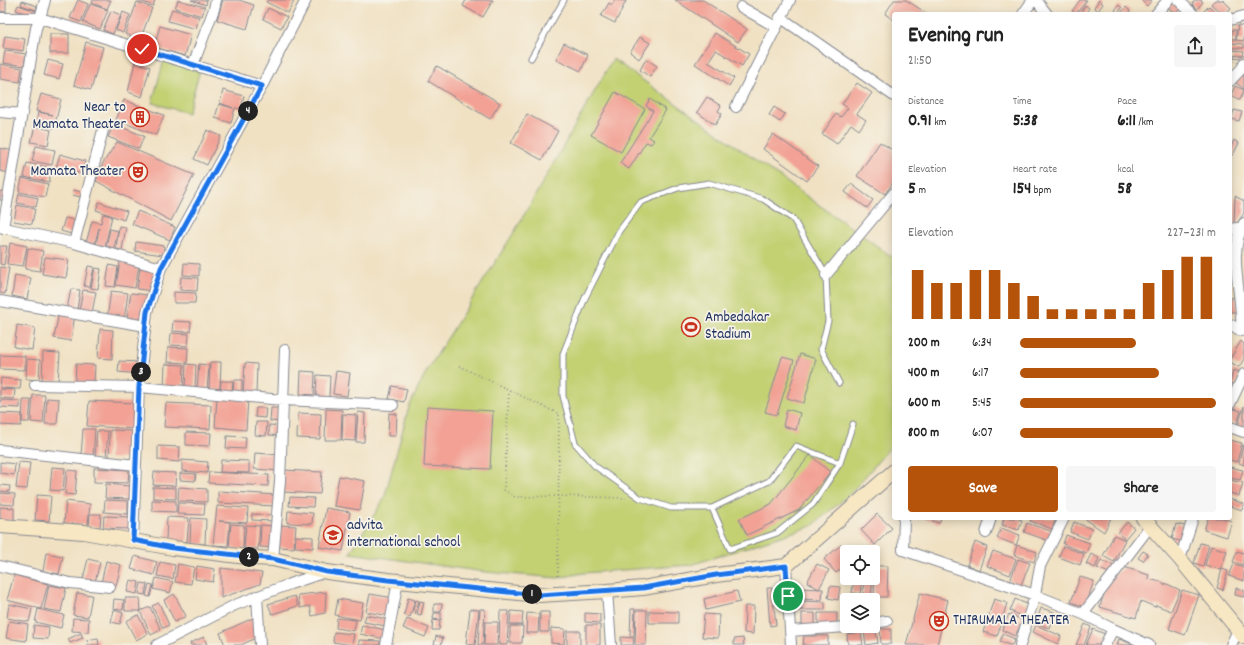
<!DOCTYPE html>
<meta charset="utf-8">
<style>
:root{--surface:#fff;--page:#f6f6f6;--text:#222;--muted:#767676;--accent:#b45309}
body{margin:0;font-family:Dekko,sans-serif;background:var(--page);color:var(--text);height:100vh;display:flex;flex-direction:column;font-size:15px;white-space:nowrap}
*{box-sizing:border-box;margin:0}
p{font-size:13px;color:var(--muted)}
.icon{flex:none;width:22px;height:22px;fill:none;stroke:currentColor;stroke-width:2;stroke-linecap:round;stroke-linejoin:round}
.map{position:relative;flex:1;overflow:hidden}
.drawer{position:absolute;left:892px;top:12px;width:340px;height:508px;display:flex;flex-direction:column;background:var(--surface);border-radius:4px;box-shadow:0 2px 10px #0003}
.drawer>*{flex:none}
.fabs{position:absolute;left:840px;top:545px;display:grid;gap:8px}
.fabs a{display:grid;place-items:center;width:40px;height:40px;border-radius:4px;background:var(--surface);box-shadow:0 2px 10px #0003;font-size:20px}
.pin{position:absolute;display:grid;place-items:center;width:34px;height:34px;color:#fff;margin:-17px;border:2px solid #fff;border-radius:50%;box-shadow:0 1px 4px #0007}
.km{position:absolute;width:20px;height:20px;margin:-10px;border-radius:50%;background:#222;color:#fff;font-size:11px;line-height:20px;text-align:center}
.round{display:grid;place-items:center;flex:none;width:42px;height:42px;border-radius:4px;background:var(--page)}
.overview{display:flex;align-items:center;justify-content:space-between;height:68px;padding:0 16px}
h1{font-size:22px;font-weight:700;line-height:30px}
.figures{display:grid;grid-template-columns:repeat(3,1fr);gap:6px;height:68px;padding:4px 16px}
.figures div{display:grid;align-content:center}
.figures b{font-size:17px;font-weight:700}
.figures small{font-size:11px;font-weight:400}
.figures p{font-size:11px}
.chart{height:112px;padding:8px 16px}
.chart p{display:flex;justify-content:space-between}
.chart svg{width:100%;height:72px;margin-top:4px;stroke:var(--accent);stroke-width:6}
.primary-button{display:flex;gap:8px;margin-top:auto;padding:8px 16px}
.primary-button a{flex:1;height:46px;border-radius:4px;background:var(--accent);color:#fff;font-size:16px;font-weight:700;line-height:46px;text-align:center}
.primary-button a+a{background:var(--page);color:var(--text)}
ul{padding:0 16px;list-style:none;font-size:13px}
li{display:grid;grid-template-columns:64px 48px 1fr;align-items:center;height:30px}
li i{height:10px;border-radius:5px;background:var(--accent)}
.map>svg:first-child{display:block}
.green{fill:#c3d173;stroke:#6f8068}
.building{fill:#f2a194}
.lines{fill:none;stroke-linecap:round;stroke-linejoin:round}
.lane-casing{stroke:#868890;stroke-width:7}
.street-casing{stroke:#868890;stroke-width:12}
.secondary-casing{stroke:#868890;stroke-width:16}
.path{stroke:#868890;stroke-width:1.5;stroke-dasharray:1 3;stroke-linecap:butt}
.lane{stroke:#fff;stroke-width:5}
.street{stroke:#fff;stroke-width:10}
.secondary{stroke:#f8e7c3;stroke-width:14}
.route-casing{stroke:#fff;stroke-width:8}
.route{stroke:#1a73e8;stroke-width:5}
.labels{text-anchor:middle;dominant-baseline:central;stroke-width:3.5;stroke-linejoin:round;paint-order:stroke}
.poi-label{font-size:15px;fill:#1b2f5e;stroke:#f7f3e8;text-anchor:start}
</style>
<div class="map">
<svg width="1244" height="645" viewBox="0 0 1244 645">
<rect width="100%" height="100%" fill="#f7f3e8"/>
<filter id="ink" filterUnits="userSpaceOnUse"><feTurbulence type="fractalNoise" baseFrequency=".025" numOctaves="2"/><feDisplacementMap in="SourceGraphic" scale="8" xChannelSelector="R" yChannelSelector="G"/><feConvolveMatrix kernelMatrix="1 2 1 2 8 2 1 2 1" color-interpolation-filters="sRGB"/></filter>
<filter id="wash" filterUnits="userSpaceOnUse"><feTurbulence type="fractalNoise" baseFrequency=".012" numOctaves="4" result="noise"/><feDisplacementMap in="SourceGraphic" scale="16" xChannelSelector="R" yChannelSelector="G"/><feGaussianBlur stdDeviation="0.9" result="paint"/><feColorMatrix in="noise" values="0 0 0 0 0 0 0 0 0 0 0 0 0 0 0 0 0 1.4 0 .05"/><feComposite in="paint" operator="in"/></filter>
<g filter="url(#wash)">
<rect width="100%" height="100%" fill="#f0e1c3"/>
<!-- green -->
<path class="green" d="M 613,59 L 894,258 L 894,443 L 850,494 L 812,526 L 691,565 L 583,573 L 558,578 L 485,572 L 350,553 L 384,499 L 409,407 L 425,374 L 516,229 Z
M 164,60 L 200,70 L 188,113 L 152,103 Z"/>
<g id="blocks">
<!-- building -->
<path class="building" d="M 0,0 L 6,0 L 6,12 L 0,11 Z
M 78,0 L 88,4 L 81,22 L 70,18 Z
M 93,0 L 111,0 L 107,9 L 92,3 Z
M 137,0 L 155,0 L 153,6 Z
M 178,0 L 205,7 L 202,16 L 175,8 Z
M 191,0 L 207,0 L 206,5 Z
M 223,0 L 239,0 L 254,5 L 247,29 L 217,20 Z
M 268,0 L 292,0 L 294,1 L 288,13 L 266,2 Z
M 466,0 L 493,0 L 483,17 L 463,6 Z
M 615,0 L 626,1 L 615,23 L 601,16 L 609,3 L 612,5 Z
M 675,0 L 703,0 L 747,29 L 738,42 Z
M 894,0 L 906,0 L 928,14 L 894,14 L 894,20 L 885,14 Z
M 1080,0 L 1087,0 L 1076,14 L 1072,11 Z
M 1099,0 L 1103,4 L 1098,11 L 1094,7 Z
M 1143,0 L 1152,0 L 1147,6 L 1142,1 Z
M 1175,0 L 1182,6 L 1175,14 L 1168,8 Z
M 1195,0 L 1201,0 L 1203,2 L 1197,9 L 1192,4 Z
M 1215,0 L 1223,0 L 1231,8 L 1225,14 L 1222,14 L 1211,4 Z
M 22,1 L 37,6 L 36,10 L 21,5 Z
M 137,2 L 152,8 L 140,40 L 125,34 Z
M 90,4 L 108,10 L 100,29 L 83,22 Z
M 18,5 L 36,11 L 34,16 L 16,10 Z
M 1085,5 L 1089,8 L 1085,14 L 1079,14 Z
M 1119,5 L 1122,8 L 1118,13 L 1115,10 Z
M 1209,6 L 1215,11 L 1213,14 L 1206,14 L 1203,12 Z
M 1126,7 L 1130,11 L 1128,14 L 1120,14 Z
M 268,8 L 287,17 L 281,28 L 263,19 Z
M 172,9 L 199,17 L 196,29 L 168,21 Z
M 111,11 L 121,15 L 113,34 L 103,30 Z
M 123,12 L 130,15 L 123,33 L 116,30 Z
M 1238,25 L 1244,26 L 1244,41 L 1236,40 Z
M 160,26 L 191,35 L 185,56 L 154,47 Z
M 1232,30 L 1236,30 L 1236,39 L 1231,39 Z
M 715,33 L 749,54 L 742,66 L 716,50 L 708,62 L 734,78 L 729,86 L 695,64 Z
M 50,34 L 69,34 L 69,53 L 50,53 Z
M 5,36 L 25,39 L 23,51 L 3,48 Z
M 640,37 L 650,43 L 639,59 L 630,52 Z
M 86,42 L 103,47 L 91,90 L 74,85 Z
M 564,43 L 588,55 L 581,71 L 556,59 Z
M 1230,43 L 1244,44 L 1244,48 L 1230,48 Z
M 1230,50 L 1244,51 L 1243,56 L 1230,55 Z
M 5,51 L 26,54 L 24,66 L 3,63 Z
M 1233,57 L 1241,58 L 1241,62 L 1233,61 Z
M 646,59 L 657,66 L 650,77 L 640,70 Z
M 48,60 L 63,64 L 59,79 L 44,75 Z
M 135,62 L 150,67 L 142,97 L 128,92 Z
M 0,64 L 22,68 L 20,82 L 0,79 Z
M 437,66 L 500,103 L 490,119 L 428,81 Z
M 1244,73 L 1244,89 L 1236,83 Z
M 857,83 L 872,93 L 857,114 L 866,120 L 859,130 L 851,124 L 837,144 L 822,134 L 836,114 L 841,117 L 848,108 L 842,104 Z
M 1235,86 L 1244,90 L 1240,100 L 1231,95 Z
M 223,90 L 244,96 L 241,109 L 235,108 L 231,123 L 215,118 L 219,104 L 233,108 L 220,103 Z
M 615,92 L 645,109 L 621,152 L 591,135 Z
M 41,94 L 61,99 L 54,128 L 36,124 L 38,112 L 53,115 L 36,111 Z
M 707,97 L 721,106 L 718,111 L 722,114 L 715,125 L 697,112 Z
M 650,99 L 666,110 L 649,137 L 654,140 L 651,144 L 646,142 L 629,169 L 620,163 L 653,111 L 646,106 Z
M 124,100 L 164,115 L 156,135 L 116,120 Z
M 774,107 L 785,114 L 780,122 L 769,115 Z
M 1234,110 L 1242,112 L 1239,121 L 1231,119 Z
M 527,114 L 558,131 L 542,160 L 511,143 Z
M 114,124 L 144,136 L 139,149 L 108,137 Z
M 35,126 L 51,130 L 48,145 L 31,142 Z
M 207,130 L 221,136 L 207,165 L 194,159 Z
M 773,134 L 818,166 L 807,181 L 763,149 Z
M 1234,140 L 1239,143 L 1233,155 L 1230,154 L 1230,149 Z
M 117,142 L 194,175 L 171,221 L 96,181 L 103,163 Z
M 880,142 L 894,151 L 894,181 L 885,194 L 857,176 Z
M 36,146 L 55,150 L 52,165 L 32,161 Z
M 0,148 L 14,151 L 9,173 L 0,171 Z
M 60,154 L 85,161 L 82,174 L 56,168 Z
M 27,163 L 52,168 L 49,182 L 24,177 Z
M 22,178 L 48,184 L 45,197 L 19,192 Z
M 851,184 L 873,200 L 867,208 L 845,192 Z
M 73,190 L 82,192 L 81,197 L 72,195 Z
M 0,191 L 7,193 L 6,201 L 0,200 Z
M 19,194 L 38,198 L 36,207 L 17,203 Z
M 1235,196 L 1244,201 L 1244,213 L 1238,222 L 1234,224 Z
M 99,202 L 127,211 L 124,220 L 96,210 Z
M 17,205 L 35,209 L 32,224 L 14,221 Z
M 138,211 L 175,227 L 170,240 L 132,224 Z
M 103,214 L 112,216 L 105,247 L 96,245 L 99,228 L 94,246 L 86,243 L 92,221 L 101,223 Z
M 65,218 L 74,220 L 71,234 L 61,231 Z
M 119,226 L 126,227 L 122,250 L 116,249 Z
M 110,229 L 118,231 L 114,248 L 106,246 Z
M 136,242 L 164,246 L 163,255 L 135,251 Z
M 10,243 L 27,246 L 23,266 L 7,264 Z
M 0,246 L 7,246 L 4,265 L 0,264 Z
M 28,248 L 43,251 L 40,271 L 25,269 Z
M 45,257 L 69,260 L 66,278 L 42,274 Z
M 120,262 L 139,265 L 135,288 L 116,285 Z
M 184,263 L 199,264 L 199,276 L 183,275 Z
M 109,265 L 118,267 L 115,287 L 106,286 Z
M 88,266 L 94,267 L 90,287 L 84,286 Z
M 0,267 L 9,268 L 5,294 L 0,293 Z
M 95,268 L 101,269 L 98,289 L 91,288 Z
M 140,268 L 155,270 L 152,291 L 137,289 Z
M 15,275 L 31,278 L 27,299 L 12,296 Z
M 181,277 L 198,278 L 197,291 L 180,290 Z
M 71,289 L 80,290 L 77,310 L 67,309 Z
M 83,290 L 96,292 L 92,313 L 79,311 Z
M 111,291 L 128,293 L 124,321 L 107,318 Z
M 174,292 L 196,293 L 195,303 L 174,303 Z
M 131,293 L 148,295 L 144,320 L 127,317 Z
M 1236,297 L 1237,312 L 1230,312 L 1230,298 Z
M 59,312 L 75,314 L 71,341 L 54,338 Z
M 173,321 L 191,322 L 190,332 L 172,331 Z
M 17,325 L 35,328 L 32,350 L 14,347 Z
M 100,329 L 113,330 L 112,359 L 98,358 Z
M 171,333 L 189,334 L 188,346 L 170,345 Z
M 1241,341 L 1244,344 L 1244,359 L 1239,367 L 1230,362 L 1230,359 Z
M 168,347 L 188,348 L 187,363 L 167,362 Z
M 43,352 L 60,353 L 58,381 L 42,380 Z
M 800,354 L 816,359 L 804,403 L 787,398 Z
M 0,355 L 25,356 L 25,370 L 0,369 Z
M 782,357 L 794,360 L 777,415 L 765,412 Z
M 27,359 L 40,360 L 39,380 L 26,379 Z
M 119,361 L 139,362 L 139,374 L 118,372 Z
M 210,362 L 221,362 L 220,390 L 209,390 Z
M 245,363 L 257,364 L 256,395 L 243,394 Z
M 76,364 L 95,365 L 94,384 L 75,382 Z
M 165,364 L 184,365 L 183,390 L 164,389 Z
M 186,364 L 196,365 L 195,390 L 185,389 Z
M 199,364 L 209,365 L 207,390 L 197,390 Z
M 1233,370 L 1240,372 L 1236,385 L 1230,383 Z
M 301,371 L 315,372 L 314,395 L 300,394 Z
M 336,371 L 350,373 L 347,396 L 333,394 Z
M 317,375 L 330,376 L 329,397 L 316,396 Z
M 1,378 L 21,380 L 20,389 L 0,388 Z
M 234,380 L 242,380 L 242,393 L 233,393 Z
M 221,381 L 233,381 L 232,393 L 220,393 Z
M 392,386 L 407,389 L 404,402 L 389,399 Z
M 0,389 L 15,390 L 14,399 L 0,398 Z
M 33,395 L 45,395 L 43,423 L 31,422 Z
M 47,398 L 59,399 L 57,424 L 45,424 Z
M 217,398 L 248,400 L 246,430 L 215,427 Z
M 0,400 L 20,401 L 20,408 L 0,407 Z
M 23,400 L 31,400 L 29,422 L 22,422 Z
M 89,401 L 136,403 L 134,429 L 87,426 Z
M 166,403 L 211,405 L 210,429 L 164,427 Z
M 1244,406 L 1244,427 L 1238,426 Z
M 427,407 L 493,411 L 490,469 L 424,466 Z
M 256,408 L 266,408 L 265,418 L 255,417 Z
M 271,408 L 282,408 L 281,422 L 270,421 Z
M 326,409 L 342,410 L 341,440 L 325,440 Z
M 787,409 L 800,413 L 796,430 L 783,426 Z
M 1234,409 L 1241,411 L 1237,424 L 1230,422 Z
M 358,412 L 365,413 L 364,442 L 356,442 Z
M 0,413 L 22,414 L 21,426 L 0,425 Z
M 298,413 L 321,414 L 320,439 L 297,438 Z
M 389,413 L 397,414 L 396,436 L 388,436 Z
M 343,414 L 356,415 L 355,441 L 342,440 Z
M 256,422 L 267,422 L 266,436 L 255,435 Z
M 269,425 L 282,426 L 282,436 L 269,435 Z
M 83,429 L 95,429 L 93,458 L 81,457 Z
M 110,430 L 134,431 L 132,459 L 109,458 Z
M 97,431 L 108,431 L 106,458 L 95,457 Z
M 186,432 L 211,433 L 210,446 L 186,445 Z
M 227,436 L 246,437 L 245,449 L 226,448 Z
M 1230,440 L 1242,443 L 1237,462 L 1230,460 Z
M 1243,445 L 1244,445 L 1244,465 L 1239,463 Z
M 158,446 L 180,447 L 179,462 L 158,460 Z
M 255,453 L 281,455 L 280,471 L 254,469 Z
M 810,455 L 830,472 L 799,510 L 747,535 L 739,519 L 771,504 Z
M 182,460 L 208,462 L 207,473 L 182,471 Z
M 221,460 L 249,461 L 249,473 L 220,472 Z
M 0,462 L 15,464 L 14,475 L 0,473 Z
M 19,462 L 30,463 L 27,489 L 16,488 Z
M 52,467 L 65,468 L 63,491 L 50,490 Z
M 1230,467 L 1243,470 L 1240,480 L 1230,478 Z
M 94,468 L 129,470 L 128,483 L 94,482 Z
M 67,470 L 77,471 L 75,495 L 65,494 Z
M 283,470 L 322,472 L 320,494 L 282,492 Z
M 154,472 L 176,473 L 175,486 L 153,485 Z
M 209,472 L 269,475 L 268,486 L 208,483 Z
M 180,473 L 196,474 L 195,481 L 180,480 Z
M 339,476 L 365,481 L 360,510 L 334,506 Z
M 1230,480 L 1243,483 L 1239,496 L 1230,493 Z
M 106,484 L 130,486 L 129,499 L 105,498 Z
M 0,485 L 10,486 L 9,492 L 0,491 Z
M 153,487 L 176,488 L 176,499 L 153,498 Z
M 179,487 L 207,489 L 207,502 L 178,501 Z
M 218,491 L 276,495 L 275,506 L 218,503 Z
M 0,493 L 15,494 L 14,505 L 0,504 Z
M 37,495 L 51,496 L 49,521 L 35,520 Z
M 290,497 L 314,498 L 313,507 L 289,506 Z
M 1230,499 L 1244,504 L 1242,510 L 1230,506 Z
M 105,500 L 128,501 L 128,514 L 104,512 Z
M 152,500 L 176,501 L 176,512 L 152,511 Z
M 66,501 L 90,504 L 88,525 L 64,523 Z
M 178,503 L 205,504 L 204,515 L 177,514 Z
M 217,506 L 248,508 L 247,523 L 219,521 L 230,522 L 228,546 L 213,545 Z
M 0,507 L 14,508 L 14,520 L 0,520 Z
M 326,508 L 350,512 L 343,551 L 319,547 Z
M 288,511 L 313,513 L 312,524 L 287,523 Z
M 90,514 L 101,514 L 100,527 L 89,526 Z
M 252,514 L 272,515 L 272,521 L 252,520 Z
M 877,514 L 892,528 L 875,545 L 861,530 Z
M 104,516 L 130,517 L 129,529 L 103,528 Z
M 167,517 L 189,518 L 187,542 L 166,540 Z
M 191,518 L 206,519 L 205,544 L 190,543 Z
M 924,518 L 941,518 L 939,523 Z
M 1004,518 L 1016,518 L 1022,520 L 1019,530 L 1002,525 Z
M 1031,518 L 1056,518 L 1052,529 L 1030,521 Z
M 1084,518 L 1111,518 L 1104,532 Z
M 1208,518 L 1222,518 L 1232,521 L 1227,537 L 1204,530 Z
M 1074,522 L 1092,529 L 1088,539 L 1070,532 Z
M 1127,522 L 1134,528 L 1125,539 L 1118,533 Z
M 1027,523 L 1053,532 L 1049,541 L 1024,532 Z
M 231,524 L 244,525 L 243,549 L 229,548 Z
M 1176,524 L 1189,527 L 1184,542 L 1172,539 Z
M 246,525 L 260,526 L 258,549 L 244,548 Z
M 261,525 L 273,526 L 272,548 L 260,547 Z
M 279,525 L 296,526 L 294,548 L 278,547 Z
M 1001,528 L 1020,535 L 1016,545 L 997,538 Z
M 1066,535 L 1090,543 L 1086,553 L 1063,544 Z
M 1114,535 L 1125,540 L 1114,562 L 1103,556 Z
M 296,536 L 313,537 L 313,548 L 295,547 Z
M 975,542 L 987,547 L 979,570 L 967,565 Z
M 1200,543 L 1209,545 L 1203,566 L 1194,563 Z
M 842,544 L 849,552 L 847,552 L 847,564 L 836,573 L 824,559 Z
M 1017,545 L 1037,552 L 1034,562 L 1014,555 Z
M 1063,546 L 1084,554 L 1080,565 L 1059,557 Z
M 1211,546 L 1227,551 L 1221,570 L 1205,565 Z
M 993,551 L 1016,559 L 1010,575 L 987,566 Z
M 1143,551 L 1148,554 L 1143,561 L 1138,558 Z
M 1237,551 L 1244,553 L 1243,565 L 1233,562 Z
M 46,553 L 63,556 L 59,574 L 43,571 Z
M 1091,554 L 1099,558 L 1095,568 L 1086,564 Z
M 135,556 L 157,562 L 154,575 L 131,569 Z
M 88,559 L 100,562 L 95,582 L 83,579 Z
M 1018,559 L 1030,563 L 1021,585 L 1010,581 Z
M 1101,560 L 1113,565 L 1109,573 L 1097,568 Z
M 106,561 L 121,565 L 116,586 L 101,583 Z
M 160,562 L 175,565 L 173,579 L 157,576 Z
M 178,564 L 194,567 L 191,584 L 175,582 Z
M 817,564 L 829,570 L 819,589 L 807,582 Z
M 1234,564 L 1244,567 L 1244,581 L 1229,576 Z
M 197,566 L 215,569 L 213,582 L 195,579 Z
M 875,566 L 888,566 L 887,597 L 874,597 Z
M 1124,567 L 1149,575 L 1148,579 L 1162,582 L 1165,585 L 1165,583 L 1180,590 L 1171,611 L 1156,605 L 1155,607 L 1141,601 L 1136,618 L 1100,607 L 1107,582 Z
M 221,568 L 262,573 L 260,584 L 221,598 Z
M 1222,569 L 1228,571 L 1223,590 L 1217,588 Z
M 14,575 L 48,584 L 41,609 L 7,600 Z
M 1080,577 L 1094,581 L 1085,607 L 1071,602 Z
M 156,578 L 173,582 L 170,593 L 153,589 Z
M 854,578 L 862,578 L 860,594 L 852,593 Z
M 864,578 L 873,578 L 871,596 L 863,596 Z
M 130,580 L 139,582 L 137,594 L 127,592 Z
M 141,583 L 147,584 L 145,595 L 139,594 Z
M 149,584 L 153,585 L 150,597 L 146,596 Z
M 49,585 L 66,588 L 61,612 L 44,609 Z
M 830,586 L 840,587 L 838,600 L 828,598 Z
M 767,588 L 772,588 L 776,625 L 770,626 Z
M 799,588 L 823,589 L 822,600 L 798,599 Z
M 1236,588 L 1244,590 L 1244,597 L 1235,595 Z
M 1182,590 L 1199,595 L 1185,635 L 1169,629 Z
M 737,591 L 740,602 L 706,610 L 704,599 Z
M 326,592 L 325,613 L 312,616 L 310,606 L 300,608 L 298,595 Z
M 77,593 L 92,595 L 88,617 L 73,615 Z
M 920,593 L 948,600 L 937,645 L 906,645 Z
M 174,594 L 186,616 L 175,622 L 164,600 Z
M 370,594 L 394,598 L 391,616 L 366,612 Z
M 295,596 L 298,606 L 272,614 L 268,604 Z
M 125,598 L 140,598 L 141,611 L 125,611 Z
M 408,598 L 415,600 L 410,617 L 404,615 Z
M 114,599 L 124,600 L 123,610 L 113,609 Z
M 338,599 L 363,603 L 360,620 L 335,615 Z
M 994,599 L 1007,603 L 997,636 L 983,632 Z
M 1015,599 L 1029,605 L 1024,617 L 1010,611 Z
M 416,600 L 419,601 L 415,614 L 412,613 Z
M 420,601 L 424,602 L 421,615 L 417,614 Z
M 798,601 L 825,602 L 825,610 L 798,610 Z
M 159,603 L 169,625 L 163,628 L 152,606 Z
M 9,604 L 32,609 L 29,622 L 7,618 Z
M 434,604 L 442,604 L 441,612 L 434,612 Z
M 845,605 L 847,605 L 847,626 L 846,626 Z
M 873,605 L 875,605 L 876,621 L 873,621 Z
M 745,606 L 754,606 L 753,634 L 744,633 Z
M 150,607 L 161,630 L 151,635 L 140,611 Z
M 1041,608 L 1054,612 L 1049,628 L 1036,623 Z
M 38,609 L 64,615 L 61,628 L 35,622 Z
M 470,609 L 479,610 L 475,645 L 466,644 Z
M 480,609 L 485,609 L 483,645 L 478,645 Z
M 631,609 L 635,609 L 634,636 L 630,636 Z
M 114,610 L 123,613 L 120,624 L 111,622 Z
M 636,610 L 647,610 L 646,645 L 635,645 Z
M 500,611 L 509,611 L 507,645 L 499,645 Z
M 511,611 L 523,612 L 522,625 L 510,625 Z
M 649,611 L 678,612 L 678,623 L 649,623 Z
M 540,612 L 549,612 L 549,632 L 540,632 Z
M 434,613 L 441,613 L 441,620 L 433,619 Z
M 527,613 L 539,614 L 538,633 L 526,633 Z
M 585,613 L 600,614 L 600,623 L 585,622 Z
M 802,613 L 815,613 L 815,627 L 802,627 Z
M 818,613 L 837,613 L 837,627 L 818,627 Z
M 704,614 L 719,615 L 718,638 L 702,637 Z
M 1009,614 L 1023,620 L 1015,636 L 1002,630 Z
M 138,615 L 148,634 L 136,640 L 126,621 Z
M 366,615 L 387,619 L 386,626 L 364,622 Z
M 73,618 L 89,619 L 88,632 L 72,631 Z
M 253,618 L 262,635 L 241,645 L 225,645 L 220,633 Z
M 337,618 L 356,620 L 354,631 L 336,628 Z
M 407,619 L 429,628 L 425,637 L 403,628 Z
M 433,620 L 440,621 L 439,630 L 432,630 Z
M 9,621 L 28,624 L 26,641 L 6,638 Z
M 485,622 L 498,622 L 497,645 L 484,645 Z
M 1085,624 L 1091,627 L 1084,645 L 1076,645 Z
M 34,625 L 49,627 L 48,639 L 33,638 Z
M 362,625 L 386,630 L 385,639 L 360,634 Z
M 586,625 L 600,625 L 600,645 L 586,645 Z
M 1036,625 L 1061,636 L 1058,644 L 1033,632 Z
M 510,626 L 523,626 L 522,643 L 510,643 Z
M 551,628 L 565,629 L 564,644 L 551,643 Z
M 880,629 L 891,629 L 891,644 L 881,644 Z
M 1093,629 L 1107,635 L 1103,645 L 1086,645 Z
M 876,630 L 878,643 L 866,645 L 864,632 Z
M 567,631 L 580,631 L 580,645 L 567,645 Z
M 334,632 L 354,634 L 352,645 L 333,642 Z
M 861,632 L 863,645 L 848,645 L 847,634 Z
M 81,633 L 83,638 L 70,643 L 68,639 Z
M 1003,634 L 1015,639 L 1012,645 L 1009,645 L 1000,641 Z
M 436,636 L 443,638 L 441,645 L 434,645 Z
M 804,636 L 828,636 L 828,645 L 803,645 Z
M 204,637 L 207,645 L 191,645 L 190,643 Z
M 621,637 L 634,638 L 633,645 L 621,645 Z
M 98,638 L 99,645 L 88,645 L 87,640 Z
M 743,638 L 744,645 L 734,645 L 734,639 Z
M 1119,639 L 1135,645 L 1117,645 Z
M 359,640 L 380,641 L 380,645 L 359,645 Z"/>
</g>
</g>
<g filter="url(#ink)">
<use href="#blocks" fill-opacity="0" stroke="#868890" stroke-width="1"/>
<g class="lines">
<!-- lane casing -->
<g class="lane-casing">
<path id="lane" d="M 531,58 L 564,0
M 839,383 L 821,349 L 828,321 L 826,275 L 793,219 L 763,199 L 709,183 L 678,188 L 641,202 L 619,231 L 585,298 L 563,354 L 563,396 L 575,443 L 595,466 L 640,498 L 671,508 L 712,508 L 769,481 L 796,446 L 840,463
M 712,508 L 730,549 L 777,533 L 813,504 L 840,463 L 853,424"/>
</g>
<!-- street casing -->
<g class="street-casing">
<path id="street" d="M 1036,0 L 1047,14
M 1178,0 L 1193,14
M 741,7 L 776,27
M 1023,14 L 1033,0
M 1156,14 L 1168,0
M 780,17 L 894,96
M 0,18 L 40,18 L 262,86
M 1230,20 L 1244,16
M 193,65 L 214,9 L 216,0
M 1230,81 L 1243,67 L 1244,63
M 736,107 L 790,0
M 0,112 L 22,114
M 0,227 L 74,243 L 161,268
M 3,228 L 36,28 L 40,18 L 45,0
M 1230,229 L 1244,227
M 74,243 L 103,130
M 826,275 L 894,193
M 0,301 L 146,326
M 1230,324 L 1241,331 C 1244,296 1226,256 1244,223
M 35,385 L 139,387 L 283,400 L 393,405
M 1230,404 L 1244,374
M 1230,427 L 1244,432
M 0,450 L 136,465
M 904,518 L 903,550 L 1035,595 L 1083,614 L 1151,525
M 986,533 L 991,518
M 133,540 L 139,387 L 147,312 L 161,268 L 262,86 L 306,0
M 273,559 L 280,481 L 285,350
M 1180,559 L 1193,518
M 0,566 L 70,583 L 110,587
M 786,566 L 791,645
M 607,591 L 611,645
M 257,596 L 260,645
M 1083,614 L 1113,629 L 1105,645
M 873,623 L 887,621
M 1113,629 L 1149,645
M 790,631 L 860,626
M 157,645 L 235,605 L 290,584 L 325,572
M 386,645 L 398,581
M 1020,645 L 1035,595 L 1040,566 L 1064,518
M 1231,645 L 1238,630"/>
</g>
<!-- secondary casing -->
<g class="secondary-casing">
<path id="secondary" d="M 1143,518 L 1180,559 L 1244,637
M 0,526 L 84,532 L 173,548 L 255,558 L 273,559 L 327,572 L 388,580 L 539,595 L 607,591 L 643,588 L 716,575 L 786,566 L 894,471"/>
</g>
<!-- path -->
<path class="path" d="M 459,366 L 559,414 L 558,578
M 509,390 L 504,490 L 515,497 L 559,496 L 626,498"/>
<!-- lane -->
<use href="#lane" class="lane"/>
<!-- street -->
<use href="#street" class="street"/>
<!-- secondary -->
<use href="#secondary" class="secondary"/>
</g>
</g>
<g class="lines" filter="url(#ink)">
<!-- route casing -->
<g class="route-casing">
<path id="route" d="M 142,49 L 262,86 L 161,268 L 147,312 L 139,387 L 133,540 L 173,548 L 273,559 L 327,572 L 388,580 L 539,595 L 643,588 L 716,575 L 786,566 L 788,596"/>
</g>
<!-- route -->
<use href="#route" class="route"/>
</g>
<!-- icons -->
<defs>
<g id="building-ring" transform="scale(1)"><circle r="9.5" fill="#f7f3e8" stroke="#c8321e" stroke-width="1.5"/><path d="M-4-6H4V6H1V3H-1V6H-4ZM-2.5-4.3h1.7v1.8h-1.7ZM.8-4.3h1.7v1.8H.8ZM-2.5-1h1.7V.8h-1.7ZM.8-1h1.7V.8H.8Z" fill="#c8321e"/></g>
<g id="theatre-ring" transform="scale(1)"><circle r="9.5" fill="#f7f3e8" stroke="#c8321e" stroke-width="1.5"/><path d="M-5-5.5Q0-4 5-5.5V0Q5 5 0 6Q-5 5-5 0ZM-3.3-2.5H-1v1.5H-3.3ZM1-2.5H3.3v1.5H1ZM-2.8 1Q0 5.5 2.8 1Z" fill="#c8321e"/></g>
<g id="stadium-ring" transform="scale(1)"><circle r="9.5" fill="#f7f3e8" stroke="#c8321e" stroke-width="1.5"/><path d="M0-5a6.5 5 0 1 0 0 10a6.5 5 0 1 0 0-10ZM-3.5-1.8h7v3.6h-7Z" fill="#c8321e"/></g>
<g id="school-ring" transform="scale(1)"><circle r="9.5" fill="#f7f3e8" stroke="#c8321e" stroke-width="1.5"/><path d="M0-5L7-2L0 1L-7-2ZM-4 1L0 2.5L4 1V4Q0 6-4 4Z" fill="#c8321e"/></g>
</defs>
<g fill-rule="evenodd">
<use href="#building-ring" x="140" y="117"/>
<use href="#theatre-ring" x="138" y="172"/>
<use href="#stadium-ring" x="691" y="327"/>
<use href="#school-ring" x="333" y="535"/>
<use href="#theatre-ring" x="939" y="621"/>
</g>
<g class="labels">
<!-- poi labels -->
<g class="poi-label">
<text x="126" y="108" text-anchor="end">Near to<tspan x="126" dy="17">Mamata Theater</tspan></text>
<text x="124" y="172" text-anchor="end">Mamata Theater</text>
<text x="705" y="318">Ambedakar<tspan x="705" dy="17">Stadium</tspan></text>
<text x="347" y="526">advita<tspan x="347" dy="17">international school</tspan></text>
<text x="953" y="621">THIRUMALA THEATER</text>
</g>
</g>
</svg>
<div class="fabs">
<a><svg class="icon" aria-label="locate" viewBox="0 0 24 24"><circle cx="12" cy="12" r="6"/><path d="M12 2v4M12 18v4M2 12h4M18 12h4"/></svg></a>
<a><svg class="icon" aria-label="layers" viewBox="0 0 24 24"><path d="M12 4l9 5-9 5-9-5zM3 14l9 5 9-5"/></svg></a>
</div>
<div class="pin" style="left:788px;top:596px;background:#1e9e55"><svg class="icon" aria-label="arrive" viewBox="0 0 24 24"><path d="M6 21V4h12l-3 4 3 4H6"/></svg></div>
<div class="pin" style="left:142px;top:49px;background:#d93025"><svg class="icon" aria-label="check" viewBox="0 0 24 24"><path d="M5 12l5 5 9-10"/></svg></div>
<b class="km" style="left:532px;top:594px">1</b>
<b class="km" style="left:249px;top:557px">2</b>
<b class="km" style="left:141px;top:372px">3</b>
<b class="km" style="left:248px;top:111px">4</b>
<section class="drawer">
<div class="overview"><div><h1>Evening run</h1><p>21:50</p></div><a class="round"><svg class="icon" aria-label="share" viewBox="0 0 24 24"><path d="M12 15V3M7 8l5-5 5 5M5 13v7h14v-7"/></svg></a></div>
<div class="figures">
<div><p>Distance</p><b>0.91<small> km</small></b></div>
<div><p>Time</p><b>5:38</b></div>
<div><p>Pace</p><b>6:11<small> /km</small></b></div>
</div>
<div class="figures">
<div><p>Elevation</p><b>5<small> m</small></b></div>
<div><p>Heart rate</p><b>154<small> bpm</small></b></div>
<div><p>kcal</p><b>58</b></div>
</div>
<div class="chart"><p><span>Elevation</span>227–231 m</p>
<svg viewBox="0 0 160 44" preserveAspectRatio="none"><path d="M5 44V14M15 44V22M25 44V22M35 44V14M45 44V14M55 44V22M65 44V30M75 44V38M85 44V38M95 44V38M105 44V38M115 44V38M125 44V22M135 44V14M145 44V6M155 44V6"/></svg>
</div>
<ul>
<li><b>200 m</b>6:34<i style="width:59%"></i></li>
<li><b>400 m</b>6:17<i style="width:71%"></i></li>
<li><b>600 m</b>5:45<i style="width:100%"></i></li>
<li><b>800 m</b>6:07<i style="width:78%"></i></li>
</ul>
<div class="primary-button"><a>Save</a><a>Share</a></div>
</section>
</div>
